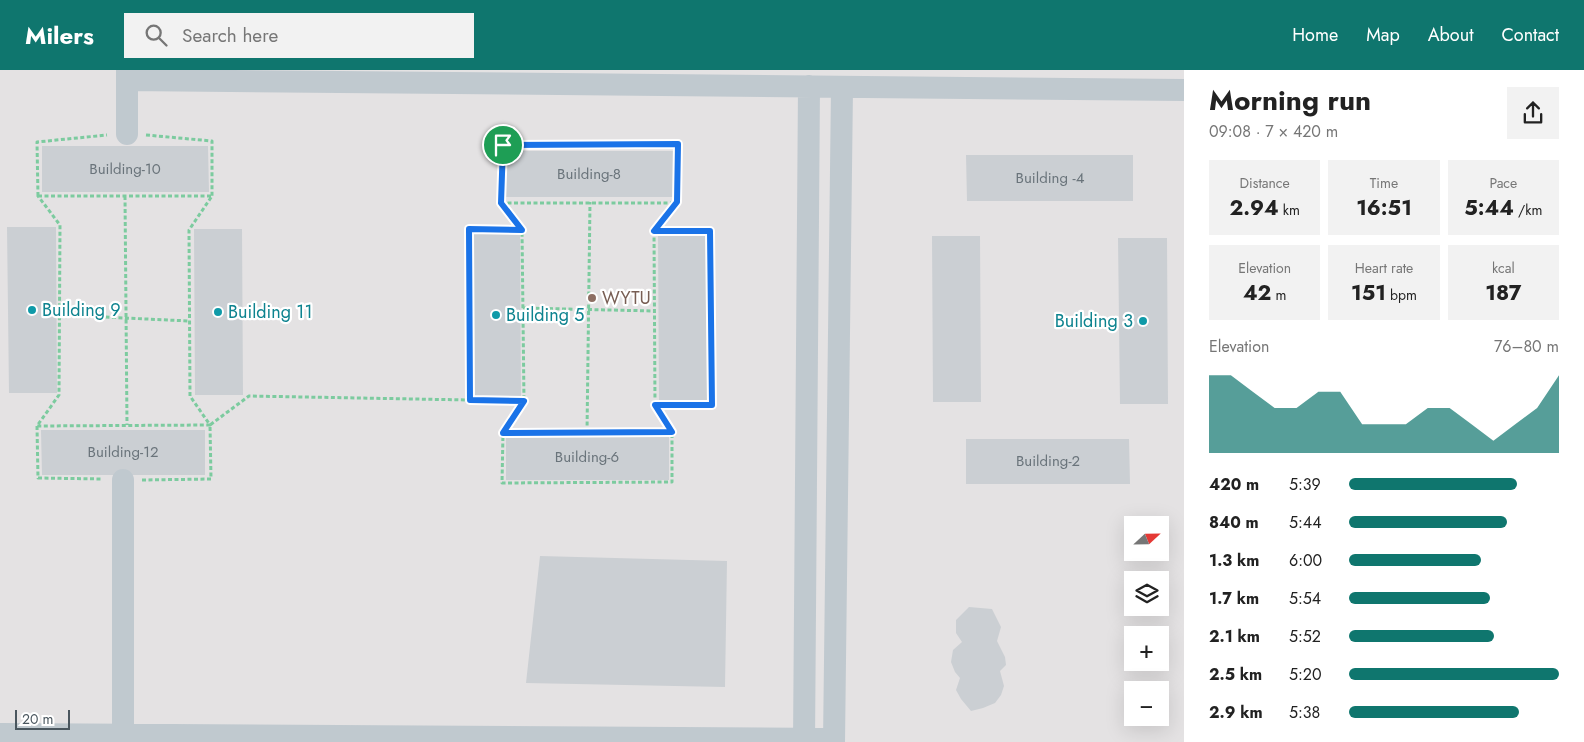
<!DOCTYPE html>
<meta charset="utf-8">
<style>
:root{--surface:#fff;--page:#f2f2f2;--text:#222;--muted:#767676;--accent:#0f766e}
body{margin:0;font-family:Jost,sans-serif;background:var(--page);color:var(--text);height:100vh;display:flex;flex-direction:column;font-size:19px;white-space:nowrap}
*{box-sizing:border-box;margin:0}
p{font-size:16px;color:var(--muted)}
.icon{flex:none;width:28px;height:28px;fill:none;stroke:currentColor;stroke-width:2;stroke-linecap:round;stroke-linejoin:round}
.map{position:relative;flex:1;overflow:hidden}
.panel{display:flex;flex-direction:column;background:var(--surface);width:400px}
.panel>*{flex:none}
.needle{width:32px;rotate:68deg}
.tools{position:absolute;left:1124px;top:446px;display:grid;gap:10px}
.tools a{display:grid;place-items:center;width:45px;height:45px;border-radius:0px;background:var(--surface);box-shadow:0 5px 20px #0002;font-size:25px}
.scale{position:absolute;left:15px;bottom:12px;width:55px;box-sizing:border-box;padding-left:5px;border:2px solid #4a565e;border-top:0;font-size:14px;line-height:18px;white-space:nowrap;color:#4a565e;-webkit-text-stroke:4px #fff;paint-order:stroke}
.pin{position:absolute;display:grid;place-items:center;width:42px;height:42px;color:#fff;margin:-21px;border:2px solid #fff;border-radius:50%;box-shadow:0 1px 5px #0007}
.round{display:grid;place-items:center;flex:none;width:52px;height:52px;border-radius:0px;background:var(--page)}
.summary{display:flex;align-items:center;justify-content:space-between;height:85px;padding:0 25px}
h1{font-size:28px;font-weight:700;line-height:38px}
.metrics{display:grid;grid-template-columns:repeat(3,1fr);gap:8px;height:85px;padding:5px 25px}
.metrics div{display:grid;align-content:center;border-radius:0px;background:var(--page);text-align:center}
.metrics b{font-size:21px;font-weight:700}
.metrics small{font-size:14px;font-weight:400}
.metrics p{font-size:14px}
.chart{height:140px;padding:10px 25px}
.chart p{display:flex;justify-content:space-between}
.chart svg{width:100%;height:90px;margin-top:5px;fill:var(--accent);opacity:.7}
ul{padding:0 25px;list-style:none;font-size:16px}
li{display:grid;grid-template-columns:80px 60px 1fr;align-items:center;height:38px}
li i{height:12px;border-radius:6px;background:var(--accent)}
header{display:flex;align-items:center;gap:30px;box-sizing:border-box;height:70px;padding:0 25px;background:var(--accent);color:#fff}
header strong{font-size:24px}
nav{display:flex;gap:28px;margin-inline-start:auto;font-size:18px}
.search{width:350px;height:45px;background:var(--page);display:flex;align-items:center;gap:12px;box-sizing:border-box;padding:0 18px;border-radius:0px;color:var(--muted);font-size:19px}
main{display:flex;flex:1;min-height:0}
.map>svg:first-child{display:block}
.education{fill:#e4e2e3;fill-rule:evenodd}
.building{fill:#cbcfd3}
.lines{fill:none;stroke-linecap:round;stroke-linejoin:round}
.path{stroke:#7ccb9f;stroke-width:3;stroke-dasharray:4 2.5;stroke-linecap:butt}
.minor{stroke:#c0c9cf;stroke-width:22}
.route-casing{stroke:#fff;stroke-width:10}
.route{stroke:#1a73e8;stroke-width:6}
.education-dot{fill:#8d6e63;stroke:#fff;stroke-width:2}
.culture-dot{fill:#0f9aa8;stroke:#fff;stroke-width:2}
.labels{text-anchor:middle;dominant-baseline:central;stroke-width:4.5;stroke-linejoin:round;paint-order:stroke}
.number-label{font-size:15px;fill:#6a747b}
.education-label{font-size:18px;fill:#785e54;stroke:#fff;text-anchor:start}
.culture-label{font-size:18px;fill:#0d838f;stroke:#fff;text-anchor:start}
</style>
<header>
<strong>Milers</strong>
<div class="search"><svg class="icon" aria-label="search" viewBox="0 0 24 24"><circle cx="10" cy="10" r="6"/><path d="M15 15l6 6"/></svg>Search here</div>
<nav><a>Home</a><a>Map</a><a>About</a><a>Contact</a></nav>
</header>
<main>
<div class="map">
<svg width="1184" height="672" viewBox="0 0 1184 672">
<rect width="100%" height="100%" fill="#f3f1f1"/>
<!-- education -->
<path class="education" d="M 0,0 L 1184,0 L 1184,672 L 0,672 ZM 1132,455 L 1160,455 L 1160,482 L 1132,482 ZM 1132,510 L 1160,510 L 1160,538 L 1132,538 ZM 1132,565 L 1160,565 L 1160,592 L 1132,592 ZM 1132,620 L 1160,620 L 1160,648 L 1132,648 Z"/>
<!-- building -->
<path class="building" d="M 42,76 L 208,76 L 209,122 L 42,122 Z
M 506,81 L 673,81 L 673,127 L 506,127 Z
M 966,85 L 1133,85 L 1133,131 L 967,131 Z
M 7,157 L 56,157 L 57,323 L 9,323 Z
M 194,159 L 242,159 L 243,325 L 195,325 Z
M 472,162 L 520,162 L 521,328 L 473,328 Z
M 658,164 L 706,164 L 707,330 L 659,330 Z
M 932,166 L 980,166 L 981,332 L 933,332 Z
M 1118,168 L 1167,168 L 1168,334 L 1120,334 Z
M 41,360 L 205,360 L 205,405 L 42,405 Z
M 506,365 L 669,365 L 669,410 L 506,410 Z
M 966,369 L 1129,369 L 1130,414 L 966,414 Z
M 540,486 L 727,491 L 725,617 L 526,613 Z
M 969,537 L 992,539 L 1001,557 L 997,571 L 1005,587 L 1006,595 L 1000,601 L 1004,616 L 1001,625 L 995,633 L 983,638 L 971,641 L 961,629 L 956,620 L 960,608 L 955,602 L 951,592 L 953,580 L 962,572 L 956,563 L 956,550 Z"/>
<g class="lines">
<!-- path -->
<path class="path" d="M 146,65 L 212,71 L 212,126
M 38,126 L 212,126 L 189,160 L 190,326 L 210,355 L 37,356 L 59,325 L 60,155 Z
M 38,126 L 37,72 L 107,65
M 125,126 L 127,355
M 501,133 L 677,133 L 678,74 L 503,75 L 501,133 L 522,159
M 654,161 L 655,335 L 711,335 L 710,161 L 654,161 L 677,133
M 523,238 L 654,241
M 60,245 L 189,251
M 656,336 L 672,362 L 672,412 L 502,413 L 503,363 L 672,362
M 37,356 L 38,408 L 103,409
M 503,362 L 524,331
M 587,362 L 590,132
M 142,410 L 211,409 L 210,355 L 249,326 L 524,331 L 522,160 L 469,159 L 470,330"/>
<!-- minor -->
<path class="minor" d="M 127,0 L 127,10 L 1184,20
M 127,64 L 127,10
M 123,410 L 123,664
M 0,664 L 834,669
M 804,672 L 809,16
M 834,672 L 842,18"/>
</g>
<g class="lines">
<!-- route casing -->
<g class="route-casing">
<path id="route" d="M 678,74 L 677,132 L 654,161 L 710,161 L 712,335 L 655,335 L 672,362 L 503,363 L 524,331 L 470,330 L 469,159 L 522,160 L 501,133 L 503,75 Z"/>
</g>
<!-- route -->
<use href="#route" class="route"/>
</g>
<!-- markers -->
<circle class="education-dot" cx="592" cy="228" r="5"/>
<g class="culture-dot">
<circle cx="32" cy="240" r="5"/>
<circle cx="218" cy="242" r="5"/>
<circle cx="496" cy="245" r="5"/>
<circle cx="1143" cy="251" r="5"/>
</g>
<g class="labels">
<!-- number labels -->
<g class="number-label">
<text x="125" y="99">Building-10</text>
<text x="589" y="104">Building-8</text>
<text x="1050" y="108">Building -4</text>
<text x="123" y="382">Building-12</text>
<text x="587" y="387">Building-6</text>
<text x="1048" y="391">Building-2</text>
</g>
<!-- education labels -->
<g class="education-label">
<text x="602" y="228">WYTU</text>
</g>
<!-- culture labels -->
<g class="culture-label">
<text x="42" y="240">Building 9</text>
<text x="228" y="242">Building 11</text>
<text x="506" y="245">Building 5</text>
<text x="1133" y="251" text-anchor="end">Building 3</text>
</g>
</g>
</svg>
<div class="tools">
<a><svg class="needle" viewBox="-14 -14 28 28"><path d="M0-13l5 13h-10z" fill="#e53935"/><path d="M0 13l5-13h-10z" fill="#767676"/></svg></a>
<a><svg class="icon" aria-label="layers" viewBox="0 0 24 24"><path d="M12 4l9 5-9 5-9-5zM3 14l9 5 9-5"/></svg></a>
<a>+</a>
<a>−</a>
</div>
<div class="scale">20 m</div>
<div class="pin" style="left:503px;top:75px;background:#1e9e55"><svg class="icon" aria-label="arrive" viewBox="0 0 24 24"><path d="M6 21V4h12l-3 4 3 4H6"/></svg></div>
</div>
<section class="panel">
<div class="summary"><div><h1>Morning run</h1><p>09:08 · 7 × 420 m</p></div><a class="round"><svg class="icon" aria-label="share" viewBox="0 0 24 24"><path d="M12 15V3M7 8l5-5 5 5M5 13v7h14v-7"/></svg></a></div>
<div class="metrics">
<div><p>Distance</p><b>2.94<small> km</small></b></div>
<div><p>Time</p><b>16:51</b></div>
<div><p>Pace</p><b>5:44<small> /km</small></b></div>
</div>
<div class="metrics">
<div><p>Elevation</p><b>42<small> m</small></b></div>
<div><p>Heart rate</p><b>151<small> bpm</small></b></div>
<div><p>kcal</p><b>187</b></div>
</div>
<div class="chart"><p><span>Elevation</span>76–80 m</p>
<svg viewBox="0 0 160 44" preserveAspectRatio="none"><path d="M0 44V6L10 6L20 14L30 22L40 22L50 14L60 14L70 30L80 30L90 30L100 22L110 22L120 30L130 38L140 30L150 22L160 6V44z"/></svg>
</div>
<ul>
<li><b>420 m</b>5:39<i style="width:80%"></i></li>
<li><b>840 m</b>5:44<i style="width:75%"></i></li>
<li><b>1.3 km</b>6:00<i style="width:63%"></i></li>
<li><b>1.7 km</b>5:54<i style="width:67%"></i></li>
<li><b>2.1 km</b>5:52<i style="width:69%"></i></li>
<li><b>2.5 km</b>5:20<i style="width:100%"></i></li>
<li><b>2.9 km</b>5:38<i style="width:81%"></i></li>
</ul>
</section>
</main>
